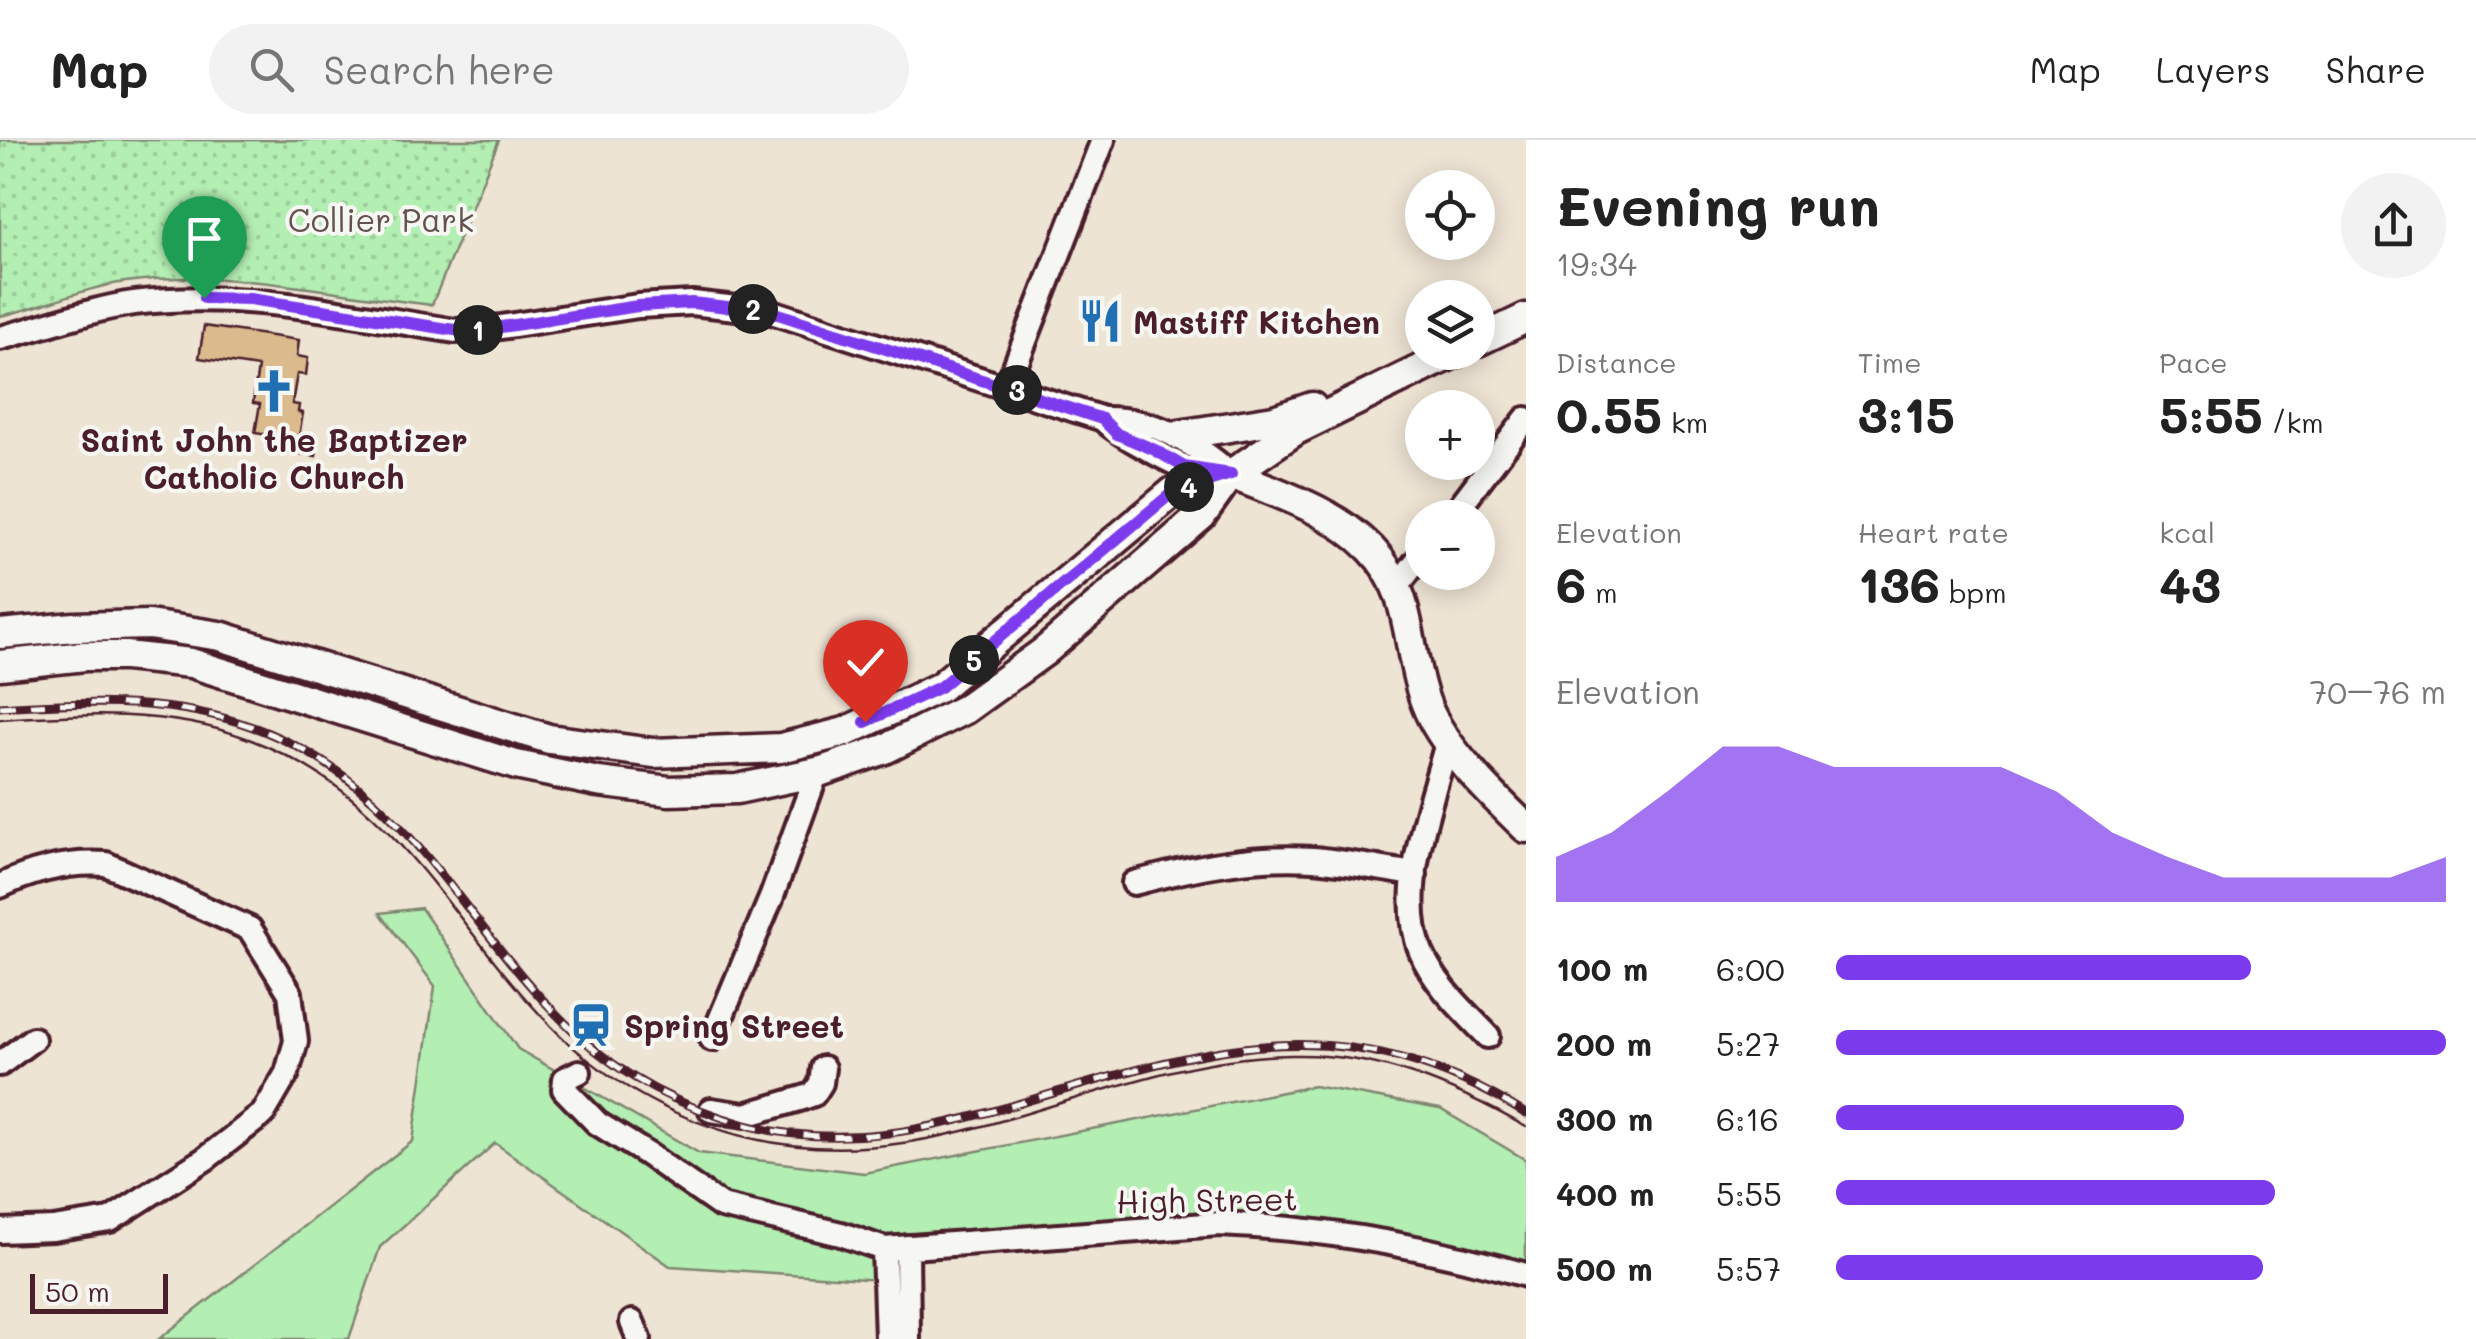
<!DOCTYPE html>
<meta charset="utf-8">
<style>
:root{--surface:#fff;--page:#f2f2f2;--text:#222;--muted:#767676;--line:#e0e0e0;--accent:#7c3aed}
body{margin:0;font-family:Mali,sans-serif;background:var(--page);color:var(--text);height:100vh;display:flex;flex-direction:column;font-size:38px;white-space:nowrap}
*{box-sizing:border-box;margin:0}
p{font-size:32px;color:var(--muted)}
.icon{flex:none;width:55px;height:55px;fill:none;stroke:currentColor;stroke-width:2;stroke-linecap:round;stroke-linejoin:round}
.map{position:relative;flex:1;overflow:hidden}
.details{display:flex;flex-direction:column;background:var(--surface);width:950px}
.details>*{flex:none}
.controls{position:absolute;left:1405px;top:30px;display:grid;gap:20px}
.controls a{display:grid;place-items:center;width:90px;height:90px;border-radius:50%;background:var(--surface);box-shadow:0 5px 25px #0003;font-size:50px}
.scale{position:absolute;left:30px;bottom:25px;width:138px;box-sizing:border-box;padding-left:10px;border:5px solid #4a1f2b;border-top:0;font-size:28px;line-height:35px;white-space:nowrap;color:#4a1f2b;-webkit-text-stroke:8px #f6f6f2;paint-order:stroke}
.pin{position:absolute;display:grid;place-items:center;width:85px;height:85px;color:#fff;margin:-102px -42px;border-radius:50% 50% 50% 0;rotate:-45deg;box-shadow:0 0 10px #0007}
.pin .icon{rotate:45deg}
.km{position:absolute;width:50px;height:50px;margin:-25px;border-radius:50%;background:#222;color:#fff;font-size:28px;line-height:50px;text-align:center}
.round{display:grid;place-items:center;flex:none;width:105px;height:105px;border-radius:52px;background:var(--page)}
.summary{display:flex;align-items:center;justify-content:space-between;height:170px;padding:0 30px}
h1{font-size:55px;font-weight:800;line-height:75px}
.figures{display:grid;grid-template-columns:repeat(3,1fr);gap:15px;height:170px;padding:10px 30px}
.figures div{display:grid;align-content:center}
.figures b{font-size:50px;font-weight:800}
.figures small{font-size:28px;font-weight:400}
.figures p{font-size:28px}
.chart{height:280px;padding:20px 30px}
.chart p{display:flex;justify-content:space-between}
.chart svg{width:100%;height:180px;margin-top:10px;fill:var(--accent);opacity:.7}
ul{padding:0 30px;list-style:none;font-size:32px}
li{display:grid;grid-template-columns:160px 120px 1fr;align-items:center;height:75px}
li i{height:25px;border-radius:12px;background:var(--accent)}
header{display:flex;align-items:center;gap:60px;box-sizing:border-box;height:140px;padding:0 50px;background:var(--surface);border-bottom:2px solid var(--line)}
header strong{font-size:48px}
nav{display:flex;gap:55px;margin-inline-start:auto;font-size:35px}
.search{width:700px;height:90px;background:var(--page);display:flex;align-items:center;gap:25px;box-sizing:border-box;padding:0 35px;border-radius:55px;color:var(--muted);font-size:38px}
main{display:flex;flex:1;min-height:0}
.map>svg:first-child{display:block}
.grass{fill:#b3eeb3;stroke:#7e866f;stroke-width:2.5}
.park{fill:url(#park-dots);stroke:#7e866f;stroke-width:2.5}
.building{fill:#dbba8e;stroke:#4a1f2b;stroke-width:2.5}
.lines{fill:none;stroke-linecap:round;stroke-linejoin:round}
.minor-casing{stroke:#4a1f2b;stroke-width:30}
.major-casing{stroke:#4a1f2b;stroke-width:35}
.minor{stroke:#f6f6f2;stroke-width:22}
.major{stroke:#f6f6f2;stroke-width:28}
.tram{stroke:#4a1f2b;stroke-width:2.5}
.rail-casing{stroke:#4a1f2b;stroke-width:9}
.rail{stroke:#f6f6f2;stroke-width:5;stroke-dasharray:15;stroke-linecap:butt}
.route-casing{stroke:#fff;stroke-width:20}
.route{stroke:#7c3aed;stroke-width:12}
.labels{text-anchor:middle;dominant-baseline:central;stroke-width:8;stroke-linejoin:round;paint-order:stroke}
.park-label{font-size:32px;fill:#64534d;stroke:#f6f6f2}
.poi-label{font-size:32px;font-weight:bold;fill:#4a1f2b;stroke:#f6f6f2;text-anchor:start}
.street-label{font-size:32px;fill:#4a1f2b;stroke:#f6f6f2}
</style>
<header>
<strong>Map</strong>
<div class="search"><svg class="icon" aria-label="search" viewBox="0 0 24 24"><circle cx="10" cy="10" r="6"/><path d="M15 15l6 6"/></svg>Search here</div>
<nav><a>Map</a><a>Layers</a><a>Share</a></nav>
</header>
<main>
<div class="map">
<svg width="1526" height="1199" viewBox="0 0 1526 1199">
<defs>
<pattern id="park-dots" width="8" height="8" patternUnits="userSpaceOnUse" patternTransform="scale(2.5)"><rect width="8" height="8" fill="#b3eeb3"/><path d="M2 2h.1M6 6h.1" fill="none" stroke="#9bcc9a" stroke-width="1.8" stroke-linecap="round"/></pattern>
</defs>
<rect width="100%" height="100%" fill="#eee4d4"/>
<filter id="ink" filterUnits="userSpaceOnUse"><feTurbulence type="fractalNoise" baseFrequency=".01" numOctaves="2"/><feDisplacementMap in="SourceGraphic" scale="20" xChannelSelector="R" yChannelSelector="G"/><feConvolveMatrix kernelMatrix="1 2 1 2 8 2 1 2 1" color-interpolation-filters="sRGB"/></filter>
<g filter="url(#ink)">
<!-- grass -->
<path class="grass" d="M 421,768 L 518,909 L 699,1013 L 864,1033 L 1314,946 L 1440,969 L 1526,1020 L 1526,1149 L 1417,1107 L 1322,1091 L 884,1109 L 880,1140 L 670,1126 L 495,1003 L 380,1107 L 349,1199 L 159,1199 L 413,1001 L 435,846 L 380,773 Z"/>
<!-- park -->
<path class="park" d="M 0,0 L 499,0 L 432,165 C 334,154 224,128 126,142 C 82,148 43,167 0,176 Z"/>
<!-- building -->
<path class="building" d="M 204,186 L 299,200 L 297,216 L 308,218 L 306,235 L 297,234 L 292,264 L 299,265 L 298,272 L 303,273 L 299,297 L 318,300 L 316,316 L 273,310 L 275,296 L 255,293 L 260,264 L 253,263 L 258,227 L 199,218 Z"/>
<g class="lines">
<!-- minor casing -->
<g class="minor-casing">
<path id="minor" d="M 0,198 C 44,187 90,169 134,163 C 242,150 348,174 455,191 L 488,189 L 638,166 L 692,163 L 772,172 L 1103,279 C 1154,278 1192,301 1231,334
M 1007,247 L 1103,0
M 1103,279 C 1114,291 1172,324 1188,328 C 1202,331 1216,332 1229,334
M 1451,378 L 1526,279
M 1398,445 L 1422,414
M 1448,599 C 1432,662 1396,749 1421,812 C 1435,845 1464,871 1488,896
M 1134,743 C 1193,727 1252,715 1313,719 C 1347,722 1381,729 1415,734
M 0,746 C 34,730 68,721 106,724 L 250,789 L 290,853 L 296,901 L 287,933 L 263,974 L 205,1019 L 110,1080 L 53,1089 L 0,1091
M 712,899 L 772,756 L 817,632
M 0,924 L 33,899
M 579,932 L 565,939 L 564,949 L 597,983 L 647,1014 L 721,1066 L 841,1094 L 884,1109 L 1219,1084 C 1324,1088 1425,1106 1526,1135
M 711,970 L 745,975 L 803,958 L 814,954 L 821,943 L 823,928
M 907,1107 L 908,1199
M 884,1109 L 887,1199
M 632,1182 L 639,1199"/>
</g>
<!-- major casing -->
<g class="major-casing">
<path id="major" d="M 1478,201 L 1526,178
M 1179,295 L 1274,280 L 1312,267
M 1231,334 C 1279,354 1333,370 1371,409 C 1415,454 1405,510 1426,564 C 1442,607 1493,656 1526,688
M 0,494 L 74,487 L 149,485 L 220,496 L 549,599 L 653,613 L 781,608 L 845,592 L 940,547 L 1173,352 L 1231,334 L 1296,290 L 1456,212
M 0,525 L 85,516 L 125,516 L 191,523 L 516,625 L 598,642 L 669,651 L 737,649 L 822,631 L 885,609 L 965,569 L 1045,511 L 1201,376 L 1231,334"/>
</g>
<!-- minor -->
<use href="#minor" class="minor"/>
<!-- major -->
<use href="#major" class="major"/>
<!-- tram -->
<path class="tram" d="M 0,579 C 82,574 168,569 246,598 C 396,653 445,776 548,883 C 598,936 667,976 738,995 C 940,1049 1098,917 1292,915 C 1378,913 1453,945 1526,987"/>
<!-- rail casing -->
<g class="rail-casing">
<path id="rail" d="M 0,567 C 80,562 160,558 238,582 C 410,636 459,787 580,897 C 627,940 685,968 746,985 C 841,1010 932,990 1024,962 C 1211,906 1346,862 1526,974"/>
</g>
<!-- rail -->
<use href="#rail" class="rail"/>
</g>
</g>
<g class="lines" filter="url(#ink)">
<!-- route casing -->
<g class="route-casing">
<path id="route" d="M 204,158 L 250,159 L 455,190 L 488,189 L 638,166 L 692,163 L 772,172 L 1102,279 L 1117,294 L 1155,310 L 1184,327 L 1231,334 L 1173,352 L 940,547 L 865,582"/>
</g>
<!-- route -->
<use href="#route" class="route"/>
</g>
<!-- icons -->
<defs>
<g id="restaurant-bare" transform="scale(3.45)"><path d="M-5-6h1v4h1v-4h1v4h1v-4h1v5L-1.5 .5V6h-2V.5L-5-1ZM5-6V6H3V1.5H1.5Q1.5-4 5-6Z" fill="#1f6fb2" stroke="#f6f6f2" stroke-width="2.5" paint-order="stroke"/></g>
<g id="church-bare" transform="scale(3.45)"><path d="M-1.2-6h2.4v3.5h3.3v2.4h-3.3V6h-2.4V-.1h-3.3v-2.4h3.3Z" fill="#1f6fb2" stroke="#f6f6f2" stroke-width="2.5" paint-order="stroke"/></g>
<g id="station-bare" transform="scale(3.45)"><path d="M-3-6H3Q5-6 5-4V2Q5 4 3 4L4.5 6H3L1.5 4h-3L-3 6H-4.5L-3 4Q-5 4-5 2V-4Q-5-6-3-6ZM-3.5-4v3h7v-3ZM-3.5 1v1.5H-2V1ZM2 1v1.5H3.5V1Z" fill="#1f6fb2" stroke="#f6f6f2" stroke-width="2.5" paint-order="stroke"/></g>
</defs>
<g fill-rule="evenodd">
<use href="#restaurant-bare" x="1100" y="181"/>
<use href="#church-bare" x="274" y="251"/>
<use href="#station-bare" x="591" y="885"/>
</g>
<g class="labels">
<!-- park labels -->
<g class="park-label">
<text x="381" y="79">Collier Park</text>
</g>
<!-- poi labels -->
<g class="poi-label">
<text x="1133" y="181">Mastiff Kitchen</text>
<text x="274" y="299" text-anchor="middle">Saint John the Baptizer<tspan x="274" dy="37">Catholic Church</tspan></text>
<text x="624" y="885">Spring Street</text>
</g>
<!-- street labels -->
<g class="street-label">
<text transform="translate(1207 1059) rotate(-1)">High Street</text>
</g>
</g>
</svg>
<div class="controls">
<a><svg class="icon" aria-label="locate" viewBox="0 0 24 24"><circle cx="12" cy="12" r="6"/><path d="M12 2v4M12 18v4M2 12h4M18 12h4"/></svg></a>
<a><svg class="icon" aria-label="layers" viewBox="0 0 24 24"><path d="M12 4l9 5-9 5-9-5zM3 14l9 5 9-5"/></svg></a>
<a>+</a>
<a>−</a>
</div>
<div class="scale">50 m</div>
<div class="pin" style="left:204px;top:158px;background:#1e9e55"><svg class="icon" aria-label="arrive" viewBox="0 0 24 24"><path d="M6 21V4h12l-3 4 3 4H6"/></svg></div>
<div class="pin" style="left:865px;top:582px;background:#d93025"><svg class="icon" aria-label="check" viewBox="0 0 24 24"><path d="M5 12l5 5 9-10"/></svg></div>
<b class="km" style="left:478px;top:190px">1</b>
<b class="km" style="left:753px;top:169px">2</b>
<b class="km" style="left:1017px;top:250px">3</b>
<b class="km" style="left:1189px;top:347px">4</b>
<b class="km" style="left:974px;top:520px">5</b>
</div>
<section class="details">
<div class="summary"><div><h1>Evening run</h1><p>19:34</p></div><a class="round"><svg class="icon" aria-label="share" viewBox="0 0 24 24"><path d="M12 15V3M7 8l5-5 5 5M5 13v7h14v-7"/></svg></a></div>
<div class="figures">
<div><p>Distance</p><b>0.55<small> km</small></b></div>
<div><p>Time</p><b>3:15</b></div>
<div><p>Pace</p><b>5:55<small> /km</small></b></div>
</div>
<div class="figures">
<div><p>Elevation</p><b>6<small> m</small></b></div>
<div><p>Heart rate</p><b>136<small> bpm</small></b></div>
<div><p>kcal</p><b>43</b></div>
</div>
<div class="chart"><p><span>Elevation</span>70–76 m</p>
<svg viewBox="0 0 160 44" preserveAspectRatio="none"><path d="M0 44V33L10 27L20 17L30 6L40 6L50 11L60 11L70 11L80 11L90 17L100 27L110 33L120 38L130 38L140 38L150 38L160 33V44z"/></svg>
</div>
<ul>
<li><b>100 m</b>6:00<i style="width:68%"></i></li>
<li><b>200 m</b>5:27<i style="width:100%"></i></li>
<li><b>300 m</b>6:16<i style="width:57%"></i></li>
<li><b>400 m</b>5:55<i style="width:72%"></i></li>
<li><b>500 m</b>5:57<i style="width:70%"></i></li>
</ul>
</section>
</main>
